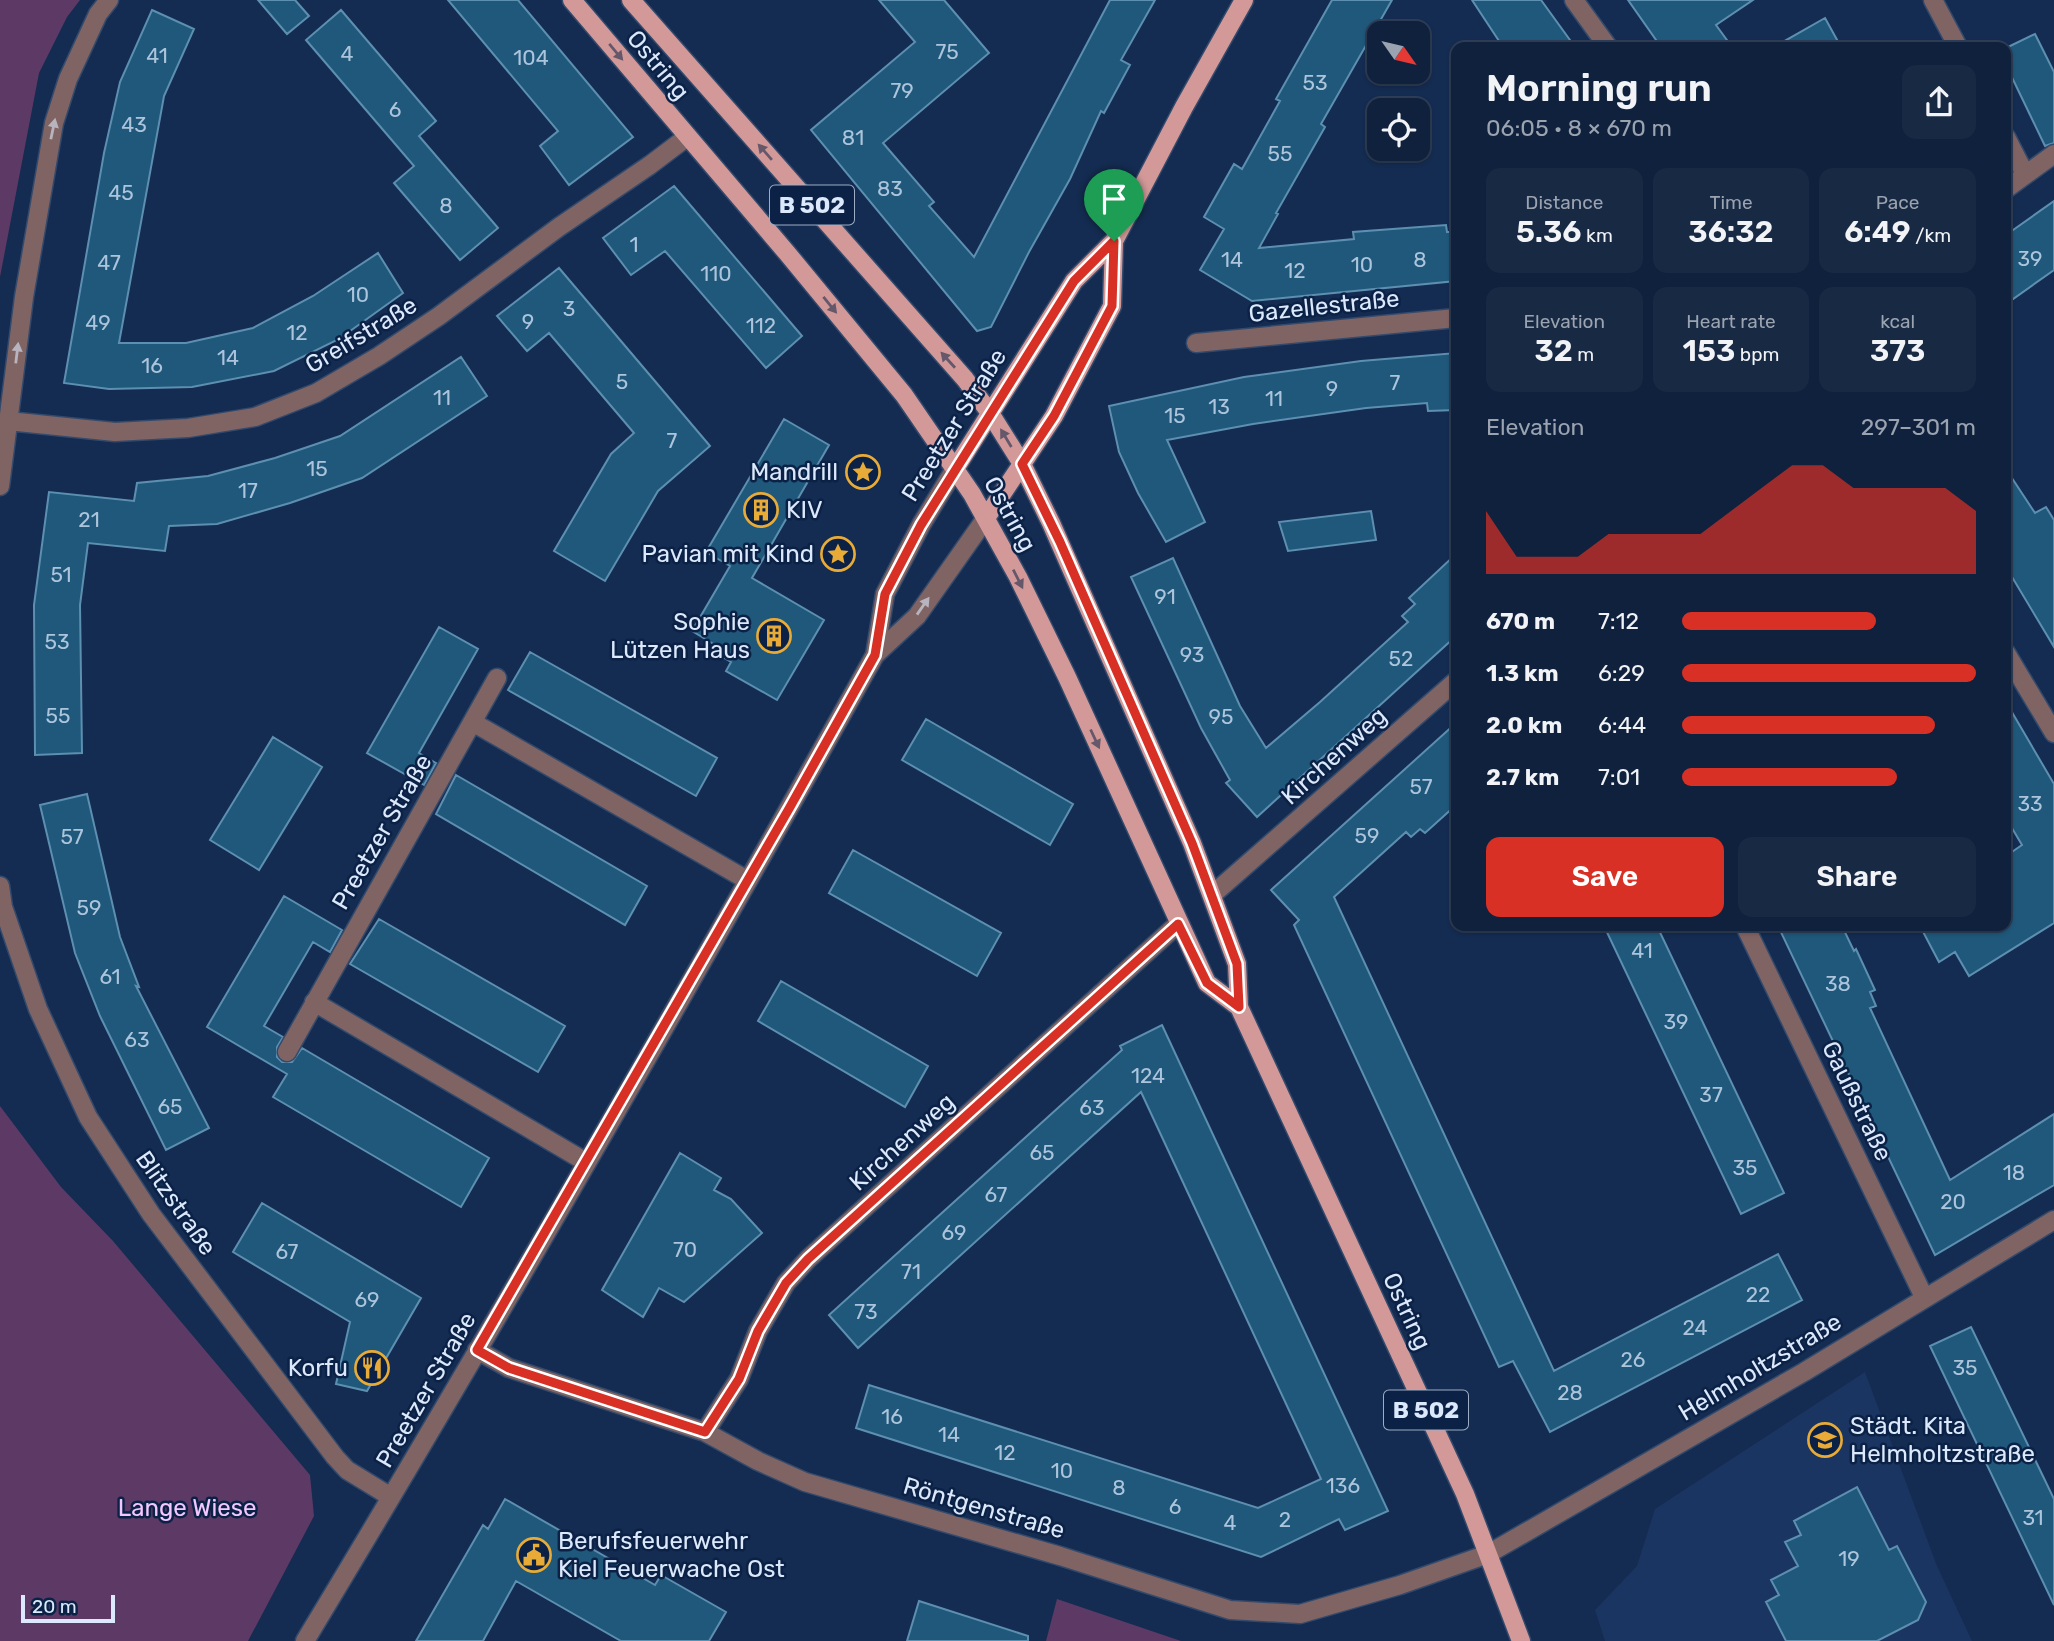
<!DOCTYPE html>
<meta charset="utf-8">
<style>
:root{--surface:#0f213d;--page:#182944;--text:#f1f3f6;--muted:#9ba3b0;--line:#2f3e57;--accent:#d93025}
body{margin:0;font-family:Rubik,sans-serif;background:var(--page);color:var(--text);height:100vh;display:flex;flex-direction:column;font-size:26px;white-space:nowrap}
*{box-sizing:border-box;margin:0}
p{font-size:23px;color:var(--muted)}
.icon{flex:none;width:38px;height:38px;fill:none;stroke:currentColor;stroke-width:2;stroke-linecap:round;stroke-linejoin:round}
.map{position:relative;flex:1;overflow:hidden}
.side{position:absolute;left:1451px;top:42px;width:560px;height:889px;display:flex;flex-direction:column;background:var(--surface);border-radius:14px;box-shadow:0 2px 5px #0004,0 0 0 2px var(--line)}
.side>*{flex:none}
.needle{width:46px;rotate:124deg}
.buttons{position:absolute;left:1367px;top:21px;display:grid;gap:14px}
.buttons a{display:grid;place-items:center;width:63px;height:63px;border-radius:14px;background:var(--surface);box-shadow:0 2px 5px #0004,0 0 0 2px var(--line);font-size:35px}
.scale{position:absolute;left:21px;bottom:18px;width:94px;box-sizing:border-box;padding-left:7px;border:4px solid #dce9fc;border-top:0;font-size:19px;line-height:24px;white-space:nowrap;color:#dce9fc;-webkit-text-stroke:5px #0b2246;paint-order:stroke}
.pin{position:absolute;display:grid;place-items:center;width:60px;height:60px;color:#fff;margin:-72px -30px;border-radius:50% 50% 50% 0;rotate:-45deg;box-shadow:0 0 7px #0007}
.pin .icon{rotate:45deg}
.round{display:grid;place-items:center;flex:none;width:74px;height:74px;border-radius:14px;background:var(--page)}
.headline{display:flex;align-items:center;justify-content:space-between;height:119px;padding:0 35px}
h1{font-size:38px;font-weight:600;line-height:52px}
.metrics{display:grid;grid-template-columns:repeat(3,1fr);gap:10px;height:119px;padding:7px 35px}
.metrics div{display:grid;align-content:center;border-radius:14px;background:var(--page);text-align:center}
.metrics b{font-size:30px;font-weight:600}
.metrics small{font-size:19px;font-weight:400}
.metrics p{font-size:19px}
.chart{height:196px;padding:14px 35px}
.chart p{display:flex;justify-content:space-between}
.chart svg{width:100%;height:126px;margin-top:7px;fill:var(--accent);opacity:.7}
.button{display:flex;gap:14px;margin-top:auto;padding:14px 35px}
.button a{flex:1;height:80px;border-radius:14px;background:var(--accent);color:#fff;font-size:28px;font-weight:600;line-height:80px;text-align:center}
.button a+a{background:var(--page);color:var(--text)}
ul{padding:0 35px;list-style:none;font-size:23px}
li{display:grid;grid-template-columns:112px 84px 1fr;align-items:center;height:52px}
li i{height:18px;border-radius:9px;background:var(--accent)}
.map>svg:first-child{display:block}
.built{fill:#1a3561}
.green{fill:#5c3a65}
.building{fill:#1f587b;stroke:#5d8fb0;stroke-width:2}
.lines{fill:none;stroke-linecap:round;stroke-linejoin:round}
.minor-casing{stroke:#344a6c;stroke-width:21}
.major-casing{stroke:#344a6c;stroke-width:21}
.minor{stroke:#806463;stroke-width:18}
.major{stroke:#d39999;stroke-width:18}
.oneway{fill:#65586b}
.oneway2{fill:#b7b4bf}
.route-casing{stroke:#fff;stroke-width:14}
.route{stroke:#d93025;stroke-width:9}
.labels{text-anchor:middle;dominant-baseline:central;stroke-width:5;stroke-linejoin:round;paint-order:stroke}
.number-label{font-size:21px;fill:#adc5dc}
.shield{fill:#0b2246;stroke:#9dadc5;stroke-width:2}
.shield-label{font-size:23px;font-weight:bold;fill:#dce9fc}
.street-label{font-size:24px;fill:#dce9fc;stroke:#0b2246}
.poi-label{font-size:24px;fill:#dce9fc;stroke:#0b2246;text-anchor:end}
.park-label{font-size:24px;fill:#f3c7ff;stroke:#0b2246}
</style>
<div class="map">
<svg width="2054" height="1641" viewBox="0 0 2054 1641">
<rect width="100%" height="100%" fill="#142c51"/>
<!-- built -->
<path class="built" d="M 1865,1372 L 1937,1566 L 1972,1641 L 1605,1641 L 1595,1610 L 1637,1566 L 1655,1509 Z"/>
<!-- green -->
<path class="green" d="M 0,0 L 80,0 L 67,17 L 39,73 L 0,277 Z
M 0,1106 L 61,1187 L 113,1241 L 310,1475 L 314,1516 L 248,1641 L 0,1641 Z
M 1057,1599 L 1181,1641 L 1046,1641 Z"/>
<!-- building -->
<path class="building" d="M 258,0 L 295,0 L 309,16 L 287,34 Z
M 448,0 L 518,0 L 633,137 L 569,185 L 540,146 L 558,131 Z
M 879,0 L 944,0 L 989,53 L 883,143 L 934,202 L 929,206 L 974,257 L 1110,0 L 1155,0 L 1121,60 L 1130,65 L 1104,113 L 1101,111 L 1070,179 L 1029,252 L 991,327 L 977,331 L 811,130 L 915,42 Z
M 1332,0 L 1392,0 L 1321,124 L 1325,127 L 1276,213 L 1278,214 L 1259,248 L 1354,239 L 1353,232 L 1446,225 L 1447,232 L 1456,232 L 1456,281 L 1252,301 L 1200,270 L 1224,229 L 1204,217 L 1234,164 L 1242,169 L 1280,101 L 1276,99 Z
M 1472,0 L 1541,0 L 1575,47 L 1503,47 Z
M 1628,0 L 1753,0 L 1716,25 L 1732,47 L 1661,47 Z
M 152,10 L 194,29 L 164,96 L 119,343 L 186,343 L 253,328 L 313,296 L 378,253 L 403,293 L 339,339 L 274,371 L 192,387 L 109,389 L 64,383 L 104,153 L 120,82 Z
M 341,10 L 436,121 L 419,136 L 498,228 L 460,260 L 394,183 L 414,166 L 306,40 Z
M 1825,18 L 1841,47 L 1774,47 Z
M 2035,34 L 2054,72 L 2054,143 L 2045,146 L 2006,65 L 2006,48 Z
M 674,186 L 802,336 L 766,368 L 665,251 L 631,275 L 603,238 Z
M 2054,201 L 2054,270 L 2006,304 L 2006,235 Z
M 559,268 L 710,446 L 658,491 L 605,581 L 554,551 L 611,454 L 634,433 L 549,333 L 527,351 L 497,316 Z
M 1456,353 L 1456,410 L 1428,411 L 1427,403 L 1366,408 L 1253,424 L 1167,440 L 1205,522 L 1166,542 L 1138,493 L 1119,452 L 1109,406 L 1244,377 L 1361,361 Z
M 461,357 L 487,396 L 362,478 L 290,503 L 217,524 L 169,526 L 165,551 L 88,543 L 80,605 L 82,753 L 35,755 L 34,605 L 49,492 L 134,501 L 137,483 L 208,476 L 275,458 L 340,436 Z
M 784,419 L 829,445 L 752,578 L 824,620 L 777,700 L 726,671 L 731,662 L 721,656 L 725,651 L 692,631 L 730,566 L 706,552 Z
M 2006,469 L 2035,513 L 2046,507 L 2054,520 L 2054,647 L 2006,567 Z
M 1371,511 L 1376,540 L 1288,551 L 1279,522 Z
M 1456,554 L 1456,636 L 1257,817 L 1226,783 L 1230,780 L 1201,728 L 1131,577 L 1173,558 L 1240,706 L 1266,748 L 1320,702 L 1408,622 L 1402,616 L 1415,604 L 1409,598 Z
M 439,627 L 478,649 L 419,753 L 436,763 L 424,785 L 367,753 Z
M 530,652 L 717,758 L 696,796 L 508,690 Z
M 2006,702 L 2054,784 L 2054,923 L 1969,976 L 1955,952 L 1939,962 L 1920,926 L 2006,926 L 2006,856 L 2022,845 L 2006,818 Z
M 926,719 L 1073,804 L 1050,845 L 902,760 Z
M 1456,723 L 1456,805 L 1425,833 L 1420,829 L 1411,837 L 1406,832 L 1334,897 L 1554,1371 L 1778,1254 L 1802,1300 L 1550,1432 L 1513,1361 L 1499,1367 L 1294,925 L 1299,920 L 1271,890 Z
M 273,737 L 322,767 L 259,870 L 210,840 Z
M 456,775 L 647,886 L 625,925 L 436,814 Z
M 87,794 L 120,937 L 139,987 L 136,986 L 209,1128 L 166,1150 L 100,1016 L 75,953 L 40,805 Z
M 853,850 L 1001,933 L 977,976 L 829,893 Z
M 284,896 L 342,930 L 330,952 L 313,942 L 264,1026 L 283,1037 L 277,1047 L 277,1057 L 282,1062 L 292,1062 L 302,1048 L 489,1158 L 461,1207 L 273,1097 L 287,1074 L 207,1027 Z
M 379,919 L 565,1026 L 538,1072 L 350,964 Z
M 1604,926 L 1657,926 L 1784,1193 L 1741,1214 Z
M 1778,926 L 1842,926 L 1854,951 L 1856,949 L 1875,990 L 1870,992 L 1876,1006 L 1870,1008 L 1950,1180 L 2054,1114 L 2054,1185 L 1935,1255 Z
M 781,981 L 928,1066 L 905,1107 L 758,1021 Z
M 1162,1025 L 1388,1511 L 1345,1530 L 1339,1519 L 1261,1557 L 856,1428 L 869,1385 L 1258,1508 L 1321,1479 L 1141,1092 L 858,1348 L 829,1315 L 1122,1050 L 1120,1046 Z
M 680,1153 L 721,1178 L 714,1190 L 731,1199 L 762,1233 L 684,1302 L 659,1288 L 643,1317 L 602,1290 Z
M 262,1203 L 421,1298 L 367,1391 L 336,1384 L 350,1322 L 233,1252 Z
M 1971,1327 L 2054,1499 L 2054,1605 L 1930,1346 Z
M 1857,1487 L 1889,1550 L 1897,1546 L 1926,1602 L 1918,1620 L 1877,1641 L 1786,1641 L 1766,1602 L 1779,1595 L 1771,1580 L 1798,1566 L 1785,1542 L 1801,1535 L 1794,1521 Z
M 505,1499 L 655,1585 L 661,1575 L 726,1612 L 709,1641 L 621,1641 L 516,1581 L 483,1641 L 416,1641 L 483,1525 L 488,1529 Z
M 919,1601 L 1028,1636 L 1028,1641 L 907,1641 Z"/>
<g class="lines">
<!-- minor casing -->
<g class="minor-casing">
<path id="minor" d="M 1574,0 L 1608,47
M 1933,0 L 1958,47
M 2006,137 L 2025,174
M 2006,189 L 2054,154
M 1196,343 L 1456,318
M 8,421 L 115,432 L 188,428 L 255,417 L 316,393 L 379,356 L 439,316 L 559,227 L 650,165 L 687,137
M 0,486 L 24,297 L 54,123 L 68,79 L 98,14 L 109,0
M 2006,653 L 2054,733
M 875,655 L 885,594 L 921,525 L 955,469
M 474,723 L 747,880
M 0,886 L 3,907 L 38,1009 L 88,1117 L 151,1214 L 335,1457 L 347,1470 L 391,1497
M 1212,895 L 1456,681
M 1745,926 L 1924,1297
M 314,1002 L 586,1162
M 287,1052 L 497,678
M 477,1350 L 509,1368 L 705,1432 L 758,1461 L 805,1482 L 1060,1556 L 1230,1610 L 1300,1614 L 1400,1585 L 1488,1554 L 1804,1372 L 2054,1220
M 705,1432 L 739,1379 L 758,1331 L 786,1283 L 808,1259 L 1178,924
M 305,1641 C 501,1316 690,986 875,655 L 917,616 L 986,518"/>
</g>
<!-- major casing -->
<g class="major-casing">
<path id="major" d="M 572,0 L 787,253 L 904,395 L 972,494 L 1018,577 L 1067,677 L 1207,983 L 1239,1007
M 631,0 L 965,379 L 990,413 L 1022,464 L 1051,523 L 1192,843 L 1237,964 L 1239,1007 L 1465,1494 L 1521,1641
M 955,469 L 1074,281 L 1114,241 L 1184,107 L 1244,0
M 986,518 L 1054,416 L 1112,306 L 1114,241"/>
</g>
<!-- minor -->
<use href="#minor" class="minor"/>
<!-- major -->
<use href="#major" class="major"/>
</g>
<!-- one-way arrows -->
<defs><path id="oneway-solid" d="M-6-.8H1V-3.2L6.5 0L1 3.2V.8H-6Z" transform="scale(1.75)"/></defs>
<g class="oneway">
<use href="#oneway-solid" transform="translate(616 52) rotate(50)"/>
<use href="#oneway-solid" transform="translate(765 152) rotate(-131)"/>
<use href="#oneway-solid" transform="translate(830 305) rotate(51)"/>
<use href="#oneway-solid" transform="translate(948 360) rotate(-132)"/>
<use href="#oneway-solid" transform="translate(1006 438) rotate(-121)"/>
<use href="#oneway-solid" transform="translate(1018 579) rotate(63)"/>
<use href="#oneway-solid" transform="translate(1095 739) rotate(65)"/>
</g>
<g class="oneway2">
<use href="#oneway-solid" transform="translate(53 129) rotate(-78)"/>
<use href="#oneway-solid" transform="translate(17 353) rotate(-83)"/>
<use href="#oneway-solid" transform="translate(923 606) rotate(-55)"/>
</g>
<g class="lines">
<!-- route casing -->
<g class="route-casing">
<path id="route" d="M 1114,241 L 1112,306 L 1054,416 L 1022,464 L 1060,542 L 1192,843 L 1237,964 L 1239,1007 L 1207,983 L 1178,924 L 808,1259 L 786,1283 L 758,1331 L 739,1379 L 705,1432 L 509,1368 L 477,1350 L 790,807 L 875,655 L 885,594 L 921,525 L 1074,281 Z"/>
</g>
<!-- route -->
<use href="#route" class="route"/>
</g>
<!-- icons -->
<defs>
<g id="sight-ring" transform="scale(1.75)"><circle r="9.5" fill="#0b2246" stroke="#e8ab37" stroke-width="1.5"/><path d="M0-6L1.8-2.2L6-1.7L2.9 1.2L3.7 5.4L0 3.3L-3.7 5.4L-2.9 1.2L-6-1.7L-1.8-2.2Z" fill="#e8ab37"/></g>
<g id="building-ring" transform="scale(1.75)"><circle r="9.5" fill="#0b2246" stroke="#e8ab37" stroke-width="1.5"/><path d="M-4-6H4V6H1V3H-1V6H-4ZM-2.5-4.3h1.7v1.8h-1.7ZM.8-4.3h1.7v1.8H.8ZM-2.5-1h1.7V.8h-1.7ZM.8-1h1.7V.8H.8Z" fill="#e8ab37"/></g>
<g id="restaurant-ring" transform="scale(1.75)"><circle r="9.5" fill="#0b2246" stroke="#e8ab37" stroke-width="1.5"/><path d="M-5-6h1v4h1v-4h1v4h1v-4h1v5L-1.5 .5V6h-2V.5L-5-1ZM5-6V6H3V1.5H1.5Q1.5-4 5-6Z" fill="#e8ab37"/></g>
<g id="school-ring" transform="scale(1.75)"><circle r="9.5" fill="#0b2246" stroke="#e8ab37" stroke-width="1.5"/><path d="M0-5L7-2L0 1L-7-2ZM-4 1L0 2.5L4 1V4Q0 6-4 4Z" fill="#e8ab37"/></g>
<g id="civic-ring" transform="scale(1.75)"><circle r="9.5" fill="#0b2246" stroke="#e8ab37" stroke-width="1.5"/><path d="M-.6-6.5H3V-4.5H.6V-3L4-1V1h2V6H-6V1h2V-1L-.6-3ZM-1.2 2.5V6h2.4V2.5Z" fill="#e8ab37"/></g>
</defs>
<g fill-rule="evenodd">
<use href="#sight-ring" x="863" y="472"/>
<use href="#building-ring" x="761" y="510"/>
<use href="#sight-ring" x="838" y="554"/>
<use href="#building-ring" x="774" y="636"/>
<use href="#restaurant-ring" x="372" y="1368"/>
<use href="#school-ring" x="1825" y="1440"/>
<use href="#civic-ring" x="534" y="1555"/>
</g>
<g class="labels">
<!-- number labels -->
<g class="number-label">
<text x="947" y="51">75</text>
<text x="347" y="53">4</text>
<text x="157" y="55">41</text>
<text x="531" y="57">104</text>
<text x="1315" y="82">53</text>
<text x="902" y="90">79</text>
<text x="395" y="109">6</text>
<text x="134" y="124">43</text>
<text x="853" y="137">81</text>
<text x="1280" y="153">55</text>
<text x="890" y="188">83</text>
<text x="121" y="192">45</text>
<text x="446" y="205">8</text>
<text x="634" y="244">1</text>
<text x="2030" y="258">39</text>
<text x="1232" y="259">14</text>
<text x="1420" y="259">8</text>
<text x="109" y="262">47</text>
<text x="1362" y="264">10</text>
<text x="1295" y="270">12</text>
<text x="716" y="273">110</text>
<text x="358" y="294">10</text>
<text x="569" y="308">3</text>
<text x="528" y="321">9</text>
<text x="98" y="322">49</text>
<text x="761" y="325">112</text>
<text x="297" y="332">12</text>
<text x="228" y="357">14</text>
<text x="152" y="365">16</text>
<text x="622" y="381">5</text>
<text x="1395" y="382">7</text>
<text x="1332" y="388">9</text>
<text x="442" y="397">11</text>
<text x="1274" y="398">11</text>
<text x="1219" y="406">13</text>
<text x="1175" y="415">15</text>
<text x="672" y="440">7</text>
<text x="317" y="468">15</text>
<text x="248" y="490">17</text>
<text x="89" y="519">21</text>
<text x="61" y="574">51</text>
<text x="1165" y="596">91</text>
<text x="57" y="641">53</text>
<text x="1192" y="654">93</text>
<text x="1401" y="658">52</text>
<text x="58" y="715">55</text>
<text x="1221" y="716">95</text>
<text x="1421" y="786">57</text>
<text x="2030" y="803">33</text>
<text x="1367" y="835">59</text>
<text x="72" y="836">57</text>
<text x="89" y="907">59</text>
<text x="1642" y="950">41</text>
<text x="110" y="976">61</text>
<text x="1838" y="983">38</text>
<text x="1676" y="1021">39</text>
<text x="137" y="1039">63</text>
<text x="1148" y="1075">124</text>
<text x="1711" y="1094">37</text>
<text x="170" y="1106">65</text>
<text x="1092" y="1107">63</text>
<text x="1042" y="1152">65</text>
<text x="1745" y="1167">35</text>
<text x="2014" y="1172">18</text>
<text x="996" y="1194">67</text>
<text x="1953" y="1201">20</text>
<text x="954" y="1232">69</text>
<text x="685" y="1249">70</text>
<text x="287" y="1251">67</text>
<text x="911" y="1271">71</text>
<text x="1758" y="1294">22</text>
<text x="367" y="1299">69</text>
<text x="866" y="1311">73</text>
<text x="1695" y="1327">24</text>
<text x="1633" y="1359">26</text>
<text x="1965" y="1367">35</text>
<text x="1570" y="1392">28</text>
<text x="892" y="1416">16</text>
<text x="949" y="1434">14</text>
<text x="1005" y="1452">12</text>
<text x="1062" y="1470">10</text>
<text x="1343" y="1485">136</text>
<text x="1119" y="1487">8</text>
<text x="1175" y="1506">6</text>
<text x="2033" y="1517">31</text>
<text x="1285" y="1519">2</text>
<text x="1230" y="1522">4</text>
<text x="1849" y="1558">19</text>
</g>
<!-- shield labels -->
<g class="shield">
<rect x="770" y="185.5" width="84" height="39" rx="5"/>
<rect x="1384" y="1390.5" width="84" height="39" rx="5"/>
</g>
<g class="shield-label">
<text x="812" y="205">B 502</text>
<text x="1426" y="1410">B 502</text>
</g>
<!-- street labels -->
<g class="street-label">
<text transform="translate(658 65) rotate(50)">Ostring</text>
<text transform="translate(1324 306) rotate(-6)">Gazellestraße</text>
<text transform="translate(361 335) rotate(-31)">Greifstraße</text>
<text transform="translate(954 425) rotate(-58)">Preetzer Straße</text>
<text transform="translate(1010 514) rotate(61)">Ostring</text>
<text transform="translate(1334 756) rotate(-42)">Kirchenweg</text>
<text transform="translate(382 832) rotate(-60)">Preetzer Straße</text>
<text transform="translate(1857 1101) rotate(64)">Gaußstraße</text>
<text transform="translate(902 1142) rotate(-42)">Kirchenweg</text>
<text transform="translate(176 1203) rotate(55)">Blitzstraße</text>
<text transform="translate(1407 1311) rotate(65)">Ostring</text>
<text transform="translate(1760 1367) rotate(-31)">Helmholtzstraße</text>
<text transform="translate(426 1390) rotate(-60)">Preetzer Straße</text>
<text transform="translate(984 1508) rotate(16)">Röntgenstraße</text>
</g>
<!-- poi labels -->
<g class="poi-label">
<text x="838" y="472">Mandrill</text>
<text x="786" y="510" text-anchor="start">KIV</text>
<text x="814" y="554">Pavian mit Kind</text>
<text x="750" y="622">Sophie<tspan x="750" dy="28">Lützen Haus</tspan></text>
<text x="348" y="1368">Korfu</text>
<text x="1850" y="1426" text-anchor="start">Städt. Kita<tspan x="1850" dy="28">Helmholtzstraße</tspan></text>
<text x="558" y="1541" text-anchor="start">Berufsfeuerwehr<tspan x="558" dy="28">Kiel Feuerwache Ost</tspan></text>
</g>
<!-- park labels -->
<g class="park-label">
<text x="187" y="1508">Lange Wiese</text>
</g>
</g>
</svg>
<div class="buttons">
<a><svg class="needle" viewBox="-14 -14 28 28"><path d="M0-13l5 13h-10z" fill="#e53935"/><path d="M0 13l5-13h-10z" fill="#9ba3b0"/></svg></a>
<a><svg class="icon" aria-label="locate" viewBox="0 0 24 24"><circle cx="12" cy="12" r="6"/><path d="M12 2v4M12 18v4M2 12h4M18 12h4"/></svg></a>
</div>
<div class="scale">20 m</div>
<div class="pin" style="left:1114px;top:241px;background:#1e9e55"><svg class="icon" aria-label="arrive" viewBox="0 0 24 24"><path d="M6 21V4h12l-3 4 3 4H6"/></svg></div>
<section class="side">
<div class="headline"><div><h1>Morning run</h1><p>06:05 · 8 × 670 m</p></div><a class="round"><svg class="icon" aria-label="share" viewBox="0 0 24 24"><path d="M12 15V3M7 8l5-5 5 5M5 13v7h14v-7"/></svg></a></div>
<div class="metrics">
<div><p>Distance</p><b>5.36<small> km</small></b></div>
<div><p>Time</p><b>36:32</b></div>
<div><p>Pace</p><b>6:49<small> /km</small></b></div>
</div>
<div class="metrics">
<div><p>Elevation</p><b>32<small> m</small></b></div>
<div><p>Heart rate</p><b>153<small> bpm</small></b></div>
<div><p>kcal</p><b>373</b></div>
</div>
<div class="chart"><p><span>Elevation</span>297–301 m</p>
<svg viewBox="0 0 160 44" preserveAspectRatio="none"><path d="M0 44V22L10 38L20 38L30 38L40 30L50 30L60 30L70 30L80 22L90 14L100 6L110 6L120 14L130 14L140 14L150 14L160 22V44z"/></svg>
</div>
<ul>
<li><b>670 m</b>7:12<i style="width:66%"></i></li>
<li><b>1.3 km</b>6:29<i style="width:100%"></i></li>
<li><b>2.0 km</b>6:44<i style="width:86%"></i></li>
<li><b>2.7 km</b>7:01<i style="width:73%"></i></li>
</ul>
<div class="button"><a>Save</a><a>Share</a></div>
</section>
</div>
